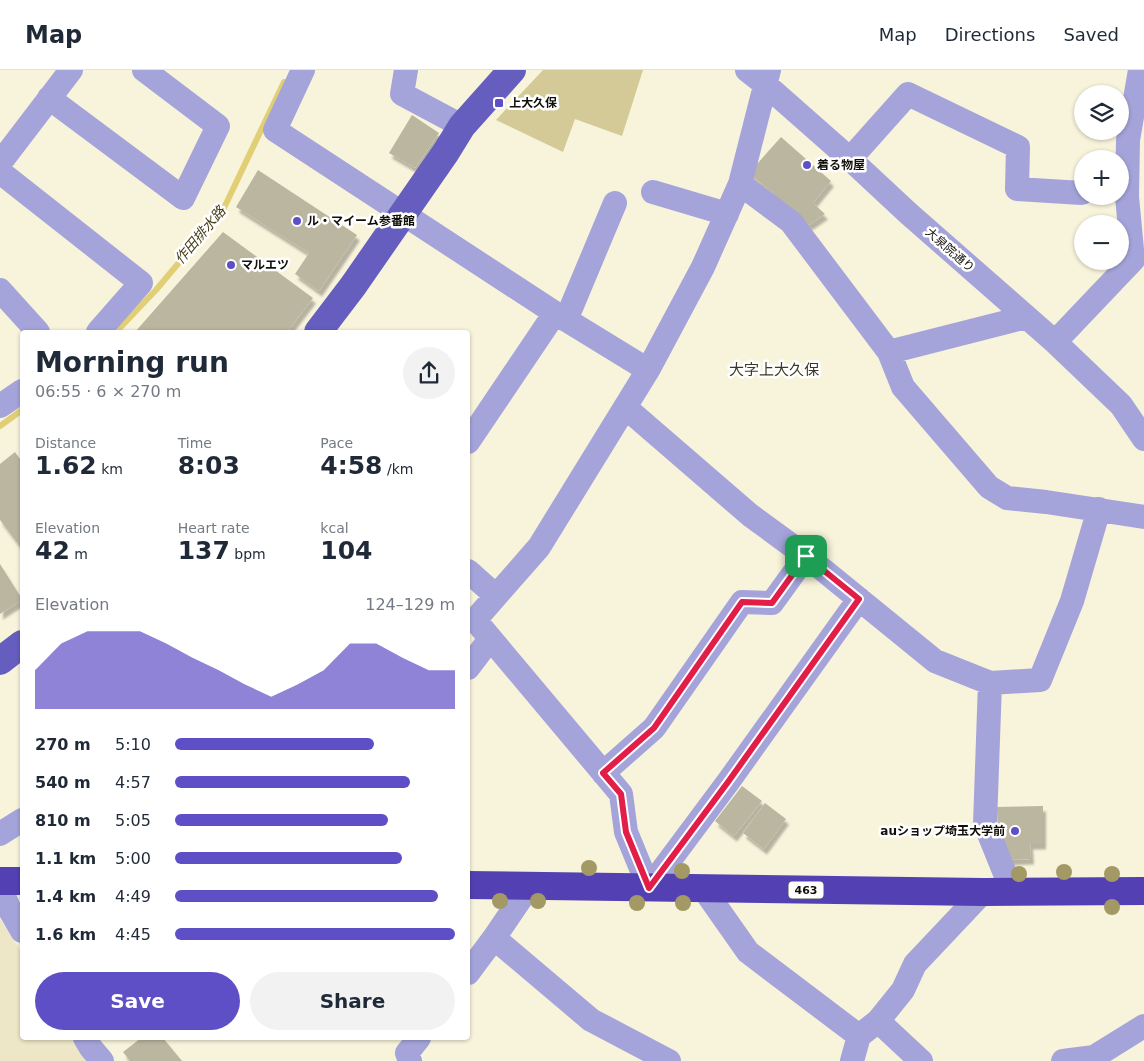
<!DOCTYPE html>
<meta charset="utf-8">
<style>
:root{--surface:#fff;--page:#f2f2f3;--text:#1f2937;--muted:#747a83;--line:#e0e1e3;--accent:#5f4fc7}
body{margin:0;font-family:"DejaVu Sans","Noto Sans JP",sans-serif;background:var(--page);color:var(--text);height:100vh;display:flex;flex-direction:column;font-size:19px;white-space:nowrap}
*{box-sizing:border-box;margin:0}
p{font-size:16px;color:var(--muted)}
.icon{flex:none;width:28px;height:28px;fill:none;stroke:currentColor;stroke-width:2;stroke-linecap:round;stroke-linejoin:round}
.map{position:relative;flex:1;overflow:hidden}
.side{position:absolute;left:20px;top:260px;width:450px;height:710px;display:flex;flex-direction:column;background:var(--surface);border-radius:5px;box-shadow:0 1px 4px #0004}
.side>*{flex:none}
.fabs{position:absolute;left:1074px;top:15px;display:grid;gap:10px}
.fabs a{display:grid;place-items:center;width:55px;height:55px;border-radius:50%;background:var(--surface);box-shadow:0 1px 4px #0004;font-size:25px}
.pin{position:absolute;display:grid;place-items:center;width:42px;height:42px;color:#fff;margin:-21px;border-radius:10px;box-shadow:0 2px 8px #0006}
.round{display:grid;place-items:center;flex:none;width:52px;height:52px;border-radius:26px;background:var(--page)}
.headline{display:flex;align-items:center;justify-content:space-between;height:85px;padding:0 15px}
h1{font-size:28px;font-weight:700;line-height:38px}
.figures{display:grid;grid-template-columns:repeat(3,1fr);gap:8px;height:85px;padding:5px 15px}
.figures div{display:grid;align-content:center}
.figures b{font-size:25px;font-weight:700}
.figures small{font-size:14px;font-weight:400}
.figures p{font-size:14px}
.chart{height:140px;padding:10px 15px}
.chart p{display:flex;justify-content:space-between}
.chart svg{width:100%;height:90px;margin-top:5px;fill:var(--accent);opacity:.7}
.cta{display:flex;gap:10px;margin-top:auto;padding:10px 15px}
.cta a{flex:1;height:58px;border-radius:30px;background:var(--accent);color:#fff;font-size:20px;font-weight:700;line-height:58px;text-align:center}
.cta a+a{background:var(--page);color:var(--text)}
ul{padding:0 15px;list-style:none;font-size:16px}
li{display:grid;grid-template-columns:80px 60px 1fr;align-items:center;height:38px}
li i{height:12px;border-radius:6px;background:var(--accent)}
header{display:flex;align-items:center;gap:30px;box-sizing:border-box;height:70px;padding:0 25px;background:var(--surface);border-bottom:1px solid var(--line)}
header strong{font-size:24px}
nav{display:flex;gap:28px;margin-inline-start:auto;font-size:18px}
.map>svg:first-child{display:block}
.built{fill:#ede7c8}
.green{fill:#d4ca97}
.lines{fill:none;stroke-linecap:round;stroke-linejoin:round}
.stream{stroke:#e1cf75;stroke-width:6}
.building{fill:#bbb69f;filter:url(#shadow)}
.minor{stroke:#a4a4da;stroke-width:24}
.major{stroke:#665ebf;stroke-width:28}
.highway{stroke:#5341b3;stroke-width:28}
.tree{fill:#a29965}
.route-casing{stroke:#fff;stroke-width:10}
.route{stroke:#e11d48;stroke-width:6}
.poi-dot{fill:#5f4fc7;stroke:#fff;stroke-width:2}
.labels{text-anchor:middle;dominant-baseline:central;stroke-width:5;stroke-linejoin:round;paint-order:stroke}
.shield{fill:#fff;stroke:#585751;stroke-width:1}
.shield-label{font-size:11px;font-weight:bold;fill:#110f07}
.poi-label{font-size:12px;font-weight:bold;fill:#110f07;stroke:#fff;text-anchor:start}
.street-label{font-size:12px;fill:#110f07;stroke:#fff}
.water-label{font-size:14px;font-style:italic;fill:#473f19;stroke:#fff}
.quarter-label{font-size:15px;fill:#3c3824;stroke:#fff}
</style>
<header>
<strong>Map</strong>
<nav><a>Map</a><a>Directions</a><a>Saved</a></nav>
</header>
<div class="map">
<svg width="1144" height="991" viewBox="0 0 1144 991">
<defs>
<filter id="shadow"><feDropShadow dx="3" dy="5.5" stdDeviation="1" flood-color="#0004"/></filter>
</defs>
<rect width="100%" height="100%" fill="#f8f3db"/>
<!-- built -->
<path class="built" d="M 0,849 L 22,883 L 22,968 L 77,968 L 92,991 L 0,991 Z"/>
<!-- green -->
<path class="green" d="M 543,0 L 643,0 L 622,66 L 575,49 L 563,82 L 496,50 Z"/>
<g class="lines">
<!-- stream -->
<path class="stream" d="M 116,262 L 156,220 L 223,140 L 284,12
M 0,356 L 22,340"/>
</g>
<!-- building -->
<path class="building" d="M 412,45 L 439,63 L 415,98 L 389,83 Z
M 781,67 L 831,111 L 813,133 L 825,144 L 809,155 L 749,103 Z
M 258,100 L 357,165 L 319,221 L 295,204 L 309,183 L 236,137 Z
M 223,162 L 313,228 L 287,262 L 135,262 Z
M 15,382 L 22,392 L 22,479 L 0,450 L 0,394 Z
M 0,494 L 22,529 L 22,530 L 0,544 Z
M 742,716 L 762,731 L 734,766 L 715,751 Z
M 765,733 L 786,749 L 764,779 L 743,763 Z
M 1043,736 L 1043,774 L 1030,774 L 1031,789 L 1005,790 L 998,774 L 997,737 Z
M 141,968 L 163,968 L 182,991 L 130,991 L 123,982 Z"/>
<g class="lines">
<!-- minor -->
<path class="minor" d="M 303,0 L 275,60 L 555,243 L 648,300
M 406,0 L 402,24 L 462,56
M 747,0 L 766,15 L 850,89 L 908,143 L 1055,272 L 1121,335 L 1144,369
M 49,28 L 183,128 L 218,56 L 144,0
M 850,89 L 908,24 L 1018,77 L 1017,119 L 1082,123
M 0,93 L 71,0
M 0,102 L 141,213 L 98,262
M 740,114 L 791,152 L 889,282 L 1026,247
M 653,122 L 727,144
M 0,220 L 38,262
M 566,250 L 615,133
M 1055,272 L 1133,190 L 1127,127 L 1128,70 L 1140,0
M 889,282 L 903,317 L 989,417 L 1007,428 L 1046,432 L 1144,447
M 0,336 L 22,321
M 625,337 L 750,445 L 806,486 L 935,591 L 990,613 L 1040,610 L 1072,531 L 1099,439
M 468,372 L 555,243
M 468,501 L 496,526
M 468,598 L 490,569
M 990,613 L 985,754 L 1012,821
M 603,703 L 654,658 L 742,532 L 772,533 L 806,486
M 0,764 L 22,750
M 0,818 L 11,842 L 22,861
M 649,818 L 626,762 L 621,724 L 475,550 L 539,477 L 648,300 L 703,197 L 740,114 L 769,0
M 649,818 L 728,712 L 859,529
M 703,818 L 748,882 L 859,966 L 852,991
M 494,868 L 591,950 L 669,991
M 468,903 L 494,868 L 530,815
M 878,951 L 921,991
M 859,966 L 878,951 L 903,920 L 915,894 L 983,822
M 85,968 L 91,978 L 102,991
M 410,991 L 407,983 L 419,968
M 1063,991 L 1094,987 L 1144,956"/>
<!-- major -->
<path class="major" d="M 318,262 L 353,216 L 446,82 L 462,56 L 512,0
M 0,591 L 22,574"/>
<!-- highway -->
<path class="highway" d="M 0,811 L 22,811
M 468,815 L 983,822 L 1144,821"/>
</g>
<!-- trees -->
<g class="tree">
<circle cx="589" cy="798" r="8"/>
<circle cx="682" cy="801" r="8"/>
<circle cx="1064" cy="802" r="8"/>
<circle cx="1019" cy="804" r="8"/>
<circle cx="1112" cy="804" r="8"/>
<circle cx="500" cy="831" r="8"/>
<circle cx="538" cy="831" r="8"/>
<circle cx="637" cy="833" r="8"/>
<circle cx="683" cy="833" r="8"/>
<circle cx="1112" cy="837" r="8"/>
</g>
<g class="lines">
<!-- route casing -->
<g class="route-casing">
<path id="route" d="M 806,486 L 859,529 L 728,712 L 649,818 L 626,762 L 621,724 L 603,703 L 654,658 L 742,532 L 772,533 Z"/>
</g>
<!-- route -->
<use href="#route" class="route"/>
</g>
<!-- markers -->
<g class="poi-dot">
<rect x="494" y="28" width="10" height="10" rx="2.5"/>
<circle cx="807" cy="95" r="5"/>
<circle cx="297" cy="151" r="5"/>
<circle cx="231" cy="195" r="5"/>
<circle cx="1015" cy="761" r="5"/>
</g>
<g class="labels">
<!-- shield labels -->
<rect class="shield" x="788.5" y="811.5" width="35" height="17" rx="4"/>
<g class="shield-label">
<text x="806" y="820">463</text>
</g>
<!-- poi labels -->
<g class="poi-label">
<text x="509" y="33">上大久保</text>
<text x="817" y="95">着る物屋</text>
<text x="307" y="151">ル・マイーム参番館</text>
<text x="241" y="195">マルエツ</text>
<text x="1005" y="761" text-anchor="end">auショップ埼玉大学前</text>
</g>
<!-- street labels -->
<g class="street-label">
<text transform="translate(950 180) rotate(41)">大泉院通り</text>
</g>
<!-- water labels -->
<g class="water-label">
<text transform="translate(200 165) rotate(-50)">作田排水路</text>
</g>
<!-- quarter labels -->
<g class="quarter-label">
<text x="774" y="300">大字上大久保</text>
</g>
</g>
</svg>
<div class="fabs">
<a><svg class="icon" aria-label="layers" viewBox="0 0 24 24"><path d="M12 4l9 5-9 5-9-5zM3 14l9 5 9-5"/></svg></a>
<a>+</a>
<a>−</a>
</div>
<div class="pin" style="left:806px;top:486px;background:#1e9e55"><svg class="icon" aria-label="arrive" viewBox="0 0 24 24"><path d="M6 21V4h12l-3 4 3 4H6"/></svg></div>
<section class="side">
<div class="headline"><div><h1>Morning run</h1><p>06:55 · 6 × 270 m</p></div><a class="round"><svg class="icon" aria-label="share" viewBox="0 0 24 24"><path d="M12 15V3M7 8l5-5 5 5M5 13v7h14v-7"/></svg></a></div>
<div class="figures">
<div><p>Distance</p><b>1.62<small> km</small></b></div>
<div><p>Time</p><b>8:03</b></div>
<div><p>Pace</p><b>4:58<small> /km</small></b></div>
</div>
<div class="figures">
<div><p>Elevation</p><b>42<small> m</small></b></div>
<div><p>Heart rate</p><b>137<small> bpm</small></b></div>
<div><p>kcal</p><b>104</b></div>
</div>
<div class="chart"><p><span>Elevation</span>124–129 m</p>
<svg viewBox="0 0 160 44" preserveAspectRatio="none"><path d="M0 44V25L10 12L20 6L30 6L40 6L50 12L60 19L70 25L80 32L90 38L100 32L110 25L120 12L130 12L140 19L150 25L160 25V44z"/></svg>
</div>
<ul>
<li><b>270 m</b>5:10<i style="width:71%"></i></li>
<li><b>540 m</b>4:57<i style="width:84%"></i></li>
<li><b>810 m</b>5:05<i style="width:76%"></i></li>
<li><b>1.1 km</b>5:00<i style="width:81%"></i></li>
<li><b>1.4 km</b>4:49<i style="width:94%"></i></li>
<li><b>1.6 km</b>4:45<i style="width:100%"></i></li>
</ul>
<div class="cta"><a>Save</a><a>Share</a></div>
</section>
</div>
